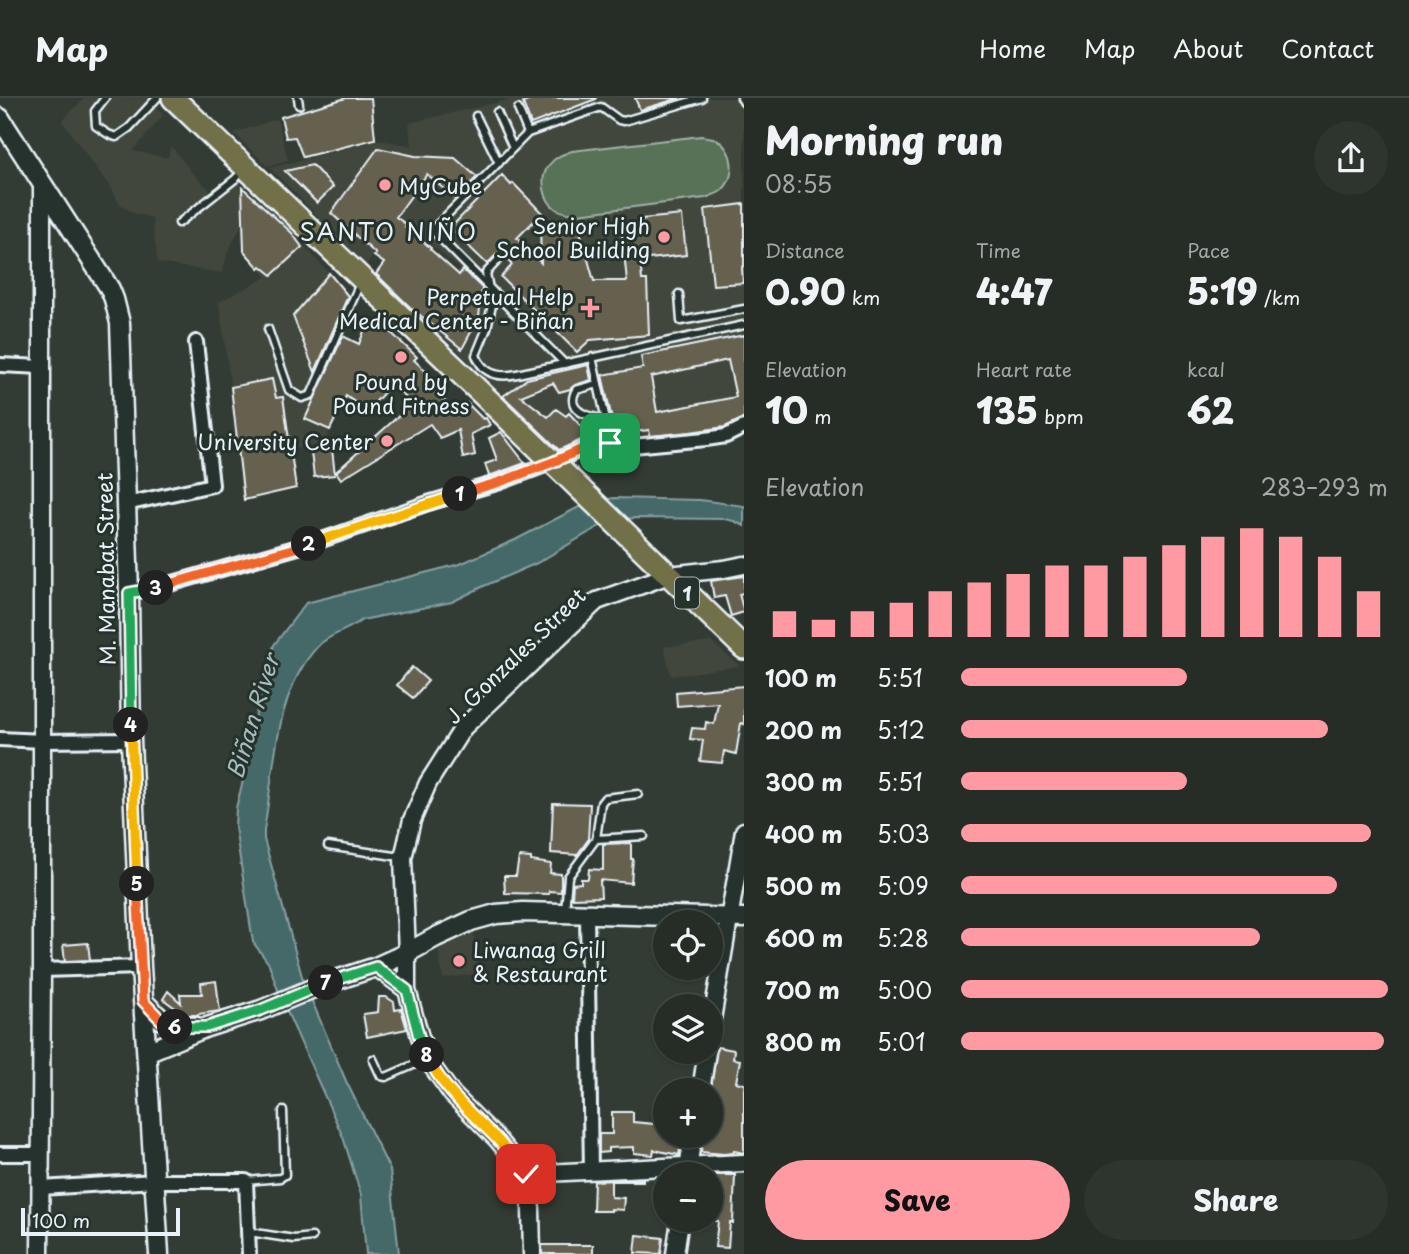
<!DOCTYPE html>
<meta charset="utf-8">
<style>
:root{--surface:#262d27;--page:#2e352f;--text:#f1f3f6;--muted:#a4a8a7;--line:#424944;--accent:#ff9aa2}
body{margin:0;font-family:"Playpen Sans",sans-serif;background:var(--page);color:var(--text);height:100vh;display:flex;flex-direction:column;font-size:26px;white-space:nowrap}
*{box-sizing:border-box;margin:0}
p{font-size:23px;color:var(--muted)}
.icon{flex:none;width:38px;height:38px;fill:none;stroke:currentColor;stroke-width:2;stroke-linecap:round;stroke-linejoin:round}
.map{position:relative;flex:1;overflow:hidden}
.panel{display:flex;flex-direction:column;background:var(--surface);width:665px}
.panel>*{flex:none}
.buttons{position:absolute;left:653px;top:812px;display:grid;gap:14px}
.buttons a{display:grid;place-items:center;width:70px;height:70px;border-radius:50%;background:var(--surface);box-shadow:0 2px 5px #0004,0 0 0 2px var(--line);font-size:35px}
.scale{position:absolute;left:21px;bottom:18px;width:159px;box-sizing:border-box;padding-left:7px;border:4px solid #e8f1f8;border-top:0;font-size:19px;line-height:24px;white-space:nowrap;color:#e8f1f8;-webkit-text-stroke:5px #26332d;paint-order:stroke}
.pin{position:absolute;display:grid;place-items:center;width:60px;height:60px;color:#fff;margin:-30px;border-radius:14px;box-shadow:0 4px 10px #0006}
.km{position:absolute;width:35px;height:35px;margin:-18px;border-radius:50%;background:#222;color:#fff;font-size:19px;line-height:35px;text-align:center}
.round{display:grid;place-items:center;flex:none;width:74px;height:74px;border-radius:37px;background:var(--page)}
.headline{display:flex;align-items:center;justify-content:space-between;height:119px;padding:0 21px}
h1{font-size:38px;font-weight:800;line-height:52px}
.figures{display:grid;grid-template-columns:repeat(3,1fr);gap:10px;height:119px;padding:7px 21px}
.figures div{display:grid;align-content:center}
.figures b{font-size:35px;font-weight:800}
.figures small{font-size:19px;font-weight:400}
.figures p{font-size:19px}
.chart{height:196px;padding:14px 21px}
.chart p{display:flex;justify-content:space-between}
.chart svg{width:100%;height:126px;margin-top:7px;stroke:var(--accent);stroke-width:6}
.cta{display:flex;gap:14px;margin-top:auto;padding:14px 21px}
.cta a{flex:1;height:80px;border-radius:42px;background:var(--accent);color:#111;font-size:28px;font-weight:800;line-height:80px;text-align:center}
.cta a+a{background:var(--page);color:var(--text)}
ul{padding:0 21px;list-style:none;font-size:23px}
li{display:grid;grid-template-columns:112px 84px 1fr;align-items:center;height:52px}
li i{height:18px;border-radius:9px;background:var(--accent)}
header{display:flex;align-items:center;gap:42px;box-sizing:border-box;height:98px;padding:0 35px;background:var(--surface);border-bottom:2px solid var(--line)}
header strong{font-size:33px}
nav{display:flex;gap:38px;margin-inline-start:auto;font-size:24px}
main{display:flex;flex:1;min-height:0}
.map>svg:first-child{display:block}
.built{fill:#42473c}
.green{fill:#597258;stroke:#a0b2a8;stroke-width:2}
.water{fill:#446968;stroke:#869fa2;stroke-width:2}
.building{fill:#66614f;stroke:#e8f1f8;stroke-width:2;fill-rule:evenodd}
.lines{fill:none;stroke-linecap:round;stroke-linejoin:round}
.service-casing{stroke:#e8f1f8;stroke-width:11}
.minor-casing{stroke:#e8f1f8;stroke-width:18}
.tertiary-casing{stroke:#e8f1f8;stroke-width:21}
.secondary-casing{stroke:#e8f1f8;stroke-width:23}
.trunk-casing{stroke:#e8f1f8;stroke-width:26}
.service{stroke:#26332d;stroke-width:6}
.minor{stroke:#26332d;stroke-width:12}
.tertiary{stroke:#26332d;stroke-width:16}
.secondary{stroke:#26332d;stroke-width:18}
.trunk{stroke:#726f4a;stroke-width:21}
.split-1-casing{stroke:#fff;stroke-width:14}
.split-2-casing{stroke:#fff;stroke-width:14}
.split-3-casing{stroke:#fff;stroke-width:14}
.split-4-casing{stroke:#fff;stroke-width:14}
.split-5-casing{stroke:#fff;stroke-width:14}
.split-6-casing{stroke:#fff;stroke-width:14}
.split-7-casing{stroke:#fff;stroke-width:14}
.split-8-casing{stroke:#fff;stroke-width:14}
.split-9-casing{stroke:#fff;stroke-width:14}
.split-1{stroke:#f0652b;stroke-width:9}
.split-2{stroke:#f5b400;stroke-width:9}
.split-3{stroke:#f0652b;stroke-width:9}
.split-4{stroke:#22a559;stroke-width:9}
.split-5{stroke:#f5b400;stroke-width:9}
.split-6{stroke:#f0652b;stroke-width:9}
.split-7{stroke:#22a559;stroke-width:9}
.split-8{stroke:#22a559;stroke-width:9}
.split-9{stroke:#f5b400;stroke-width:9}
.poi-dot{fill:#ff9aa2;stroke:#26332d;stroke-width:2.5}
.labels{text-anchor:middle;dominant-baseline:central;stroke-width:6;stroke-linejoin:round;paint-order:stroke}
.shield{fill:#26332d;stroke:#aeb8bb;stroke-width:2}
.shield-label{font-size:19px;font-weight:bold;fill:#e8f1f8}
.poi-label{font-size:21px;fill:#e8f1f8;stroke:#26332d;text-anchor:end}
.street-label{font-size:21px;fill:#e8f1f8;stroke:#26332d}
.water-label{font-size:23px;font-style:italic;fill:#a6bbbe;stroke:#26332d}
.quarter-label{font-size:24px;letter-spacing:2px;fill:#e8f1f8;stroke:#26332d}
</style>
<header>
<strong>Map</strong>
<nav><a>Home</a><a>Map</a><a>About</a><a>Contact</a></nav>
</header>
<main>
<div class="map">
<svg width="744" height="1156" viewBox="0 0 744 1156">
<rect width="100%" height="100%" fill="#333c34"/>
<filter id="ink" filterUnits="userSpaceOnUse"><feTurbulence type="fractalNoise" baseFrequency=".0143" numOctaves="2"/><feDisplacementMap in="SourceGraphic" scale="14" xChannelSelector="R" yChannelSelector="G"/><feConvolveMatrix kernelMatrix="1 2 1 2 8 2 1 2 1" color-interpolation-filters="sRGB"/></filter>
<g filter="url(#ink)">
<!-- built -->
<path class="built" d="M 85,0 L 146,0 L 163,17 L 133,53 L 168,60 L 171,48 L 194,77 L 214,96 L 233,78 L 242,89 L 241,128 L 228,153 L 222,175 L 158,165 L 152,120 L 133,115 L 120,106 L 108,86 L 62,23 Z
M 517,0 L 744,0 L 744,324 L 736,327 L 650,339 L 619,340 L 609,338 L 562,360 L 457,252 L 422,222 L 460,171 L 401,121 L 366,167 L 270,70 L 379,42 L 412,48 L 409,25 Z
M 277,21 L 288,62 L 267,68 L 234,35 Z
M 292,135 L 329,175 L 293,219 L 316,278 L 336,236 L 373,253 L 327,339 L 328,347 L 292,351 L 298,392 L 241,397 L 231,289 L 219,204 L 267,179 L 259,170 Z
M 711,544 L 740,568 L 671,578 L 664,549 Z
M 473,834 L 480,875 L 443,881 L 438,850 Z"/>
<!-- green -->
<path class="green" d="M 701,38 C 705,39 709,39 713,40 C 734,48 738,79 721,93 C 717,96 710,98 705,100 L 578,116 C 570,115 563,115 556,111 C 543,102 539,79 549,67 C 555,59 563,56 572,53 Z"/>
<!-- water -->
<path class="water" d="M 614,400 L 700,402 L 744,408 L 744,428 L 734,423 L 724,421 L 635,420 L 624,421 L 605,425 L 537,465 L 484,488 L 452,504 L 362,522 C 349,532 330,536 319,547 C 274,594 275,671 264,732 L 264,741 L 303,882 L 346,983 L 390,1072 L 399,1156 L 366,1156 L 361,1097 L 343,1039 L 280,898 L 269,866 L 253,844 L 235,729 L 236,710 L 247,667 L 253,627 L 274,547 L 306,505 L 460,466 L 515,442 L 579,409 L 596,403 Z"/>
<!-- building -->
<path class="building" d="M 346,0 L 371,0 L 375,41 L 303,59 L 295,39 L 286,40 L 281,19 Z
M 535,0 L 596,0 L 596,1 L 531,26 L 523,5 Z
M 635,0 L 680,0 L 640,12 Z
M 378,50 L 415,58 L 455,60 L 477,79 L 455,101 L 427,76 L 396,119 L 407,127 L 405,129 L 431,150 L 430,151 L 459,177 L 463,172 L 482,190 L 479,219 L 462,251 L 410,209 L 376,176 L 384,165 L 374,158 L 376,156 L 331,115 Z
M 312,67 L 333,89 L 317,105 L 285,73 Z
M 502,77 L 511,87 L 513,85 L 542,115 L 517,140 L 541,165 L 540,125 L 578,126 L 594,183 L 627,183 L 622,136 L 643,133 L 642,121 L 682,117 L 686,157 L 640,162 L 642,182 L 647,182 L 649,237 L 590,242 L 577,254 L 501,179 L 512,167 L 503,157 L 497,156 L 487,166 L 450,130 Z
M 242,89 L 292,135 L 302,149 L 272,177 L 261,168 L 259,170 L 244,153 Z
M 744,106 L 744,168 L 742,169 L 743,185 L 713,187 L 705,111 Z
M 329,175 L 348,198 L 315,274 L 293,218 Z
M 369,221 L 383,227 L 417,259 L 414,262 L 435,282 L 429,288 L 454,312 L 467,305 L 483,321 L 486,320 L 490,327 L 471,336 L 475,357 L 463,360 L 458,332 L 440,340 L 430,326 L 341,381 L 336,374 L 412,306 L 392,286 L 367,313 L 346,298 L 330,332 L 305,321 L 343,238 L 359,246 Z
M 744,237 L 744,320 L 725,329 L 690,334 L 650,338 L 649,332 L 614,337 L 609,336 L 607,327 L 610,325 L 612,321 L 602,277 L 643,270 L 641,258 ZM 728,262 L 736,299 L 657,314 L 651,279 Z
M 588,267 L 591,282 L 575,287 L 570,291 L 559,294 L 553,285 L 521,298 L 548,319 L 556,311 L 566,318 L 569,315 L 590,338 L 559,352 L 503,298 L 527,281 Z
M 272,281 L 276,300 L 283,299 L 296,390 L 244,402 L 231,289 Z
M 501,334 L 525,365 L 489,378 L 485,366 L 497,362 L 489,340 Z
M 332,351 L 335,377 L 314,379 L 311,354 Z
M 744,478 L 744,495 L 739,496 L 744,514 L 731,518 L 725,498 L 714,500 L 711,483 Z
M 412,569 L 428,583 L 413,600 L 397,587 Z
M 744,588 L 744,626 L 741,625 L 736,656 L 724,653 L 722,665 L 700,663 L 703,642 L 690,641 L 692,630 L 705,631 L 706,624 L 714,626 L 718,605 L 677,608 L 676,594 Z
M 553,705 L 590,706 L 588,742 L 577,757 L 551,755 Z
M 631,745 L 631,761 L 633,761 L 631,785 L 600,782 L 601,799 L 572,800 L 573,786 L 581,785 L 581,781 L 588,781 L 589,771 L 603,772 L 603,746 Z
M 519,759 L 531,760 L 531,763 L 551,766 L 550,775 L 561,776 L 561,794 L 549,793 L 549,796 L 505,795 L 504,778 L 516,778 Z
M 88,845 L 90,862 L 65,863 L 63,847 Z
M 216,883 L 220,913 L 198,916 L 198,917 L 183,917 L 182,915 L 163,901 L 168,893 L 181,905 L 180,896 L 202,896 L 201,885 Z
M 379,899 L 386,899 L 394,904 L 395,912 L 401,911 L 407,931 L 367,939 L 363,916 L 378,914 Z
M 717,949 L 734,952 L 733,961 L 740,962 L 736,984 L 744,986 L 744,1055 L 734,1053 L 733,1055 L 724,1056 L 701,1054 L 703,1038 L 710,1038 L 710,996 Z
M 612,1014 L 633,1014 L 633,1024 L 665,1027 L 665,1038 L 682,1038 L 679,1057 L 654,1052 L 653,1057 L 634,1055 L 634,1049 L 608,1050 L 608,1054 L 599,1055 L 599,1036 L 612,1036 Z
M 710,1077 L 735,1077 L 733,1125 L 730,1124 L 728,1150 L 715,1149 L 718,1123 L 710,1123 Z
M 643,1081 L 643,1083 L 611,1083 L 611,1099 L 624,1100 L 623,1112 L 611,1111 L 611,1113 L 593,1113 L 594,1083 Z
M 637,1137 L 663,1140 L 661,1156 L 635,1155 Z
M 542,1147 L 593,1147 L 593,1156 L 542,1156 Z"/>
<g class="lines">
<!-- service casing -->
<g class="service-casing">
<path id="service" d="M 105,0 L 95,13 L 96,28 L 108,36 L 116,39 L 129,30 L 157,0
M 298,0 L 299,7
M 741,0 L 744,5
M 518,11 L 528,35
M 497,14 L 513,50
M 476,18 L 499,65
M 179,125 L 235,81 L 244,72
M 499,161 L 486,175 L 492,207 L 487,230 L 476,257 C 483,276 498,280 517,276 L 744,227
M 679,196 L 681,223 L 744,211
M 268,231 L 289,292 L 302,300 L 311,297 L 361,183
M 592,259 L 606,322 C 591,319 564,314 576,292 L 598,286
M 565,266 L 432,132 L 528,35 L 601,9 L 619,22 L 624,23 L 702,0
M 596,741 L 644,738
M 328,748 L 401,759
M 565,813 L 568,779 L 596,741 L 601,705 L 605,700 L 638,696
M 373,961 L 381,978 L 386,979 L 427,961
M 246,1083 L 280,1080 L 285,1077 L 283,1013
M 249,1134 L 294,1141 L 312,1139"/>
</g>
<!-- minor casing -->
<g class="minor-casing">
<path id="minor" d="M 0,267 L 42,269
M 126,406 L 212,387 L 196,244
M 129,495 L 159,489 L 319,443 L 428,405 L 500,384 L 553,364 L 598,344 L 610,345 L 622,349 L 706,341 L 726,338 L 744,329
M 0,641 L 43,643 L 131,642
M 587,816 L 591,1073
M 42,872 L 141,869
M 0,1056 L 41,1056
M 41,1090 L 155,1083 L 246,1083 L 249,1156"/>
</g>
<!-- tertiary casing -->
<g class="tertiary-casing">
<path id="tertiary" d="M 376,869 L 407,892
M 710,933 L 744,733
M 701,992 L 707,954
M 526,1076 L 744,1065
M 687,1076 L 693,1038
M 40,1156 L 42,872 L 42,88
M 532,1156 L 531,1111 L 526,1076 L 497,1041 L 452,996 L 432,968 L 420,939 L 407,892 L 407,855 L 403,760 L 412,722 L 428,685 L 463,630 L 597,503 L 669,477 L 724,471 L 744,467
M 675,1156 L 680,1122"/>
</g>
<!-- secondary casing -->
<g class="secondary-casing">
<path id="secondary" d="M 0,20 L 110,191 L 114,201 L 120,225 L 129,495 L 131,642 L 141,869 L 159,1156
M 143,903 C 164,925 165,929 197,929
M 147,954 L 207,929 L 261,912 L 321,887 L 376,869 L 407,855 L 436,839 L 471,823 L 496,816 L 523,814 L 744,820"/>
</g>
<!-- trunk casing -->
<g class="trunk-casing">
<path id="trunk" d="M 173,0 L 503,316 L 744,550"/>
</g>
<!-- service -->
<use href="#service" class="service"/>
<!-- minor -->
<use href="#minor" class="minor"/>
<!-- tertiary -->
<use href="#tertiary" class="tertiary"/>
<!-- secondary -->
<use href="#secondary" class="secondary"/>
<!-- trunk -->
<use href="#trunk" class="trunk"/>
</g>
</g>
<g class="lines" filter="url(#ink)">
<!-- split-1 casing -->
<g class="split-1-casing">
<path id="split-1" d="M 460,396 L 500,384 L 553,364 L 598,344 L 610,345"/>
</g>
<!-- split-2 casing -->
<g class="split-2-casing">
<path id="split-2" d="M 309,446 L 460,396"/>
</g>
<!-- split-3 casing -->
<g class="split-3-casing">
<path id="split-3" d="M 156,490 L 309,446"/>
</g>
<!-- split-4 casing -->
<g class="split-4-casing">
<path id="split-4" d="M 131,627 L 129,495 L 156,490"/>
</g>
<!-- split-5 casing -->
<g class="split-5-casing">
<path id="split-5" d="M 131,627 L 137,786"/>
</g>
<!-- split-6 casing -->
<g class="split-6-casing">
<path id="split-6" d="M 137,786 L 143,903 L 162,923 L 175,929"/>
</g>
<!-- split-7 casing -->
<g class="split-7-casing">
<path id="split-7" d="M 175,929 L 207,929 L 261,912 L 326,885"/>
</g>
<!-- split-8 casing -->
<g class="split-8-casing">
<path id="split-8" d="M 326,885 L 376,869 L 407,892 L 419,939 L 427,957"/>
</g>
<!-- split-9 casing -->
<g class="split-9-casing">
<path id="split-9" d="M 427,957 C 441,990 469,1013 494,1038 C 506,1050 516,1064 526,1076"/>
</g>
<!-- split-1 -->
<use href="#split-1" class="split-1"/>
<!-- split-2 -->
<use href="#split-2" class="split-2"/>
<!-- split-3 -->
<use href="#split-3" class="split-3"/>
<!-- split-4 -->
<use href="#split-4" class="split-4"/>
<!-- split-5 -->
<use href="#split-5" class="split-5"/>
<!-- split-6 -->
<use href="#split-6" class="split-6"/>
<!-- split-7 -->
<use href="#split-7" class="split-7"/>
<!-- split-8 -->
<use href="#split-8" class="split-8"/>
<!-- split-9 -->
<use href="#split-9" class="split-9"/>
</g>
<!-- markers -->
<g class="poi-dot">
<circle cx="385" cy="87" r="7"/>
<circle cx="664" cy="139" r="7"/>
<path d="M586.5 199.5h7v7h7v7h-7v7h-7v-7h-7v-7h7z"/>
<circle cx="401" cy="259" r="7"/>
<circle cx="387" cy="343" r="7"/>
<circle cx="459" cy="863" r="7"/>
</g>
<g class="labels">
<!-- shield labels -->
<rect class="shield" x="675" y="479.5" width="24" height="31" rx="5"/>
<g class="shield-label">
<text x="687" y="495">1</text>
</g>
<!-- poi labels -->
<g class="poi-label">
<text x="399" y="87" text-anchor="start">MyCube</text>
<text x="650" y="127">Senior High<tspan x="650" dy="24">School Building</tspan></text>
<text x="574" y="198">Perpetual Help<tspan x="574" dy="24">Medical Center - Biñan</tspan></text>
<text x="401" y="283" text-anchor="middle">Pound by<tspan x="401" dy="24">Pound Fitness</tspan></text>
<text x="373" y="343">University Center</text>
<text x="473" y="851" text-anchor="start">Liwanag Grill<tspan x="473" dy="24">&amp; Restaurant</tspan></text>
</g>
<!-- street labels -->
<g class="street-label">
<text transform="translate(105 471) rotate(-91)">M. Manabat Street</text>
<text transform="translate(515 557) rotate(-44)">J. Gonzales Street</text>
</g>
<!-- water labels -->
<g class="water-label">
<text transform="translate(252 618) rotate(-73)">Biñan River</text>
</g>
<!-- quarter labels -->
<g class="quarter-label">
<text x="389" y="133">SANTO NIÑO</text>
</g>
</g>
</svg>
<div class="buttons">
<a><svg class="icon" aria-label="locate" viewBox="0 0 24 24"><circle cx="12" cy="12" r="6"/><path d="M12 2v4M12 18v4M2 12h4M18 12h4"/></svg></a>
<a><svg class="icon" aria-label="layers" viewBox="0 0 24 24"><path d="M12 4l9 5-9 5-9-5zM3 14l9 5 9-5"/></svg></a>
<a>+</a>
<a>−</a>
</div>
<div class="scale">100 m</div>
<div class="pin" style="left:610px;top:345px;background:#1e9e55"><svg class="icon" aria-label="arrive" viewBox="0 0 24 24"><path d="M6 21V4h12l-3 4 3 4H6"/></svg></div>
<div class="pin" style="left:526px;top:1076px;background:#d93025"><svg class="icon" aria-label="check" viewBox="0 0 24 24"><path d="M5 12l5 5 9-10"/></svg></div>
<b class="km" style="left:460px;top:396px">1</b>
<b class="km" style="left:309px;top:446px">2</b>
<b class="km" style="left:156px;top:490px">3</b>
<b class="km" style="left:131px;top:627px">4</b>
<b class="km" style="left:137px;top:786px">5</b>
<b class="km" style="left:175px;top:929px">6</b>
<b class="km" style="left:326px;top:885px">7</b>
<b class="km" style="left:427px;top:957px">8</b>
</div>
<section class="panel">
<div class="headline"><div><h1>Morning run</h1><p>08:55</p></div><a class="round"><svg class="icon" aria-label="share" viewBox="0 0 24 24"><path d="M12 15V3M7 8l5-5 5 5M5 13v7h14v-7"/></svg></a></div>
<div class="figures">
<div><p>Distance</p><b>0.90<small> km</small></b></div>
<div><p>Time</p><b>4:47</b></div>
<div><p>Pace</p><b>5:19<small> /km</small></b></div>
</div>
<div class="figures">
<div><p>Elevation</p><b>10<small> m</small></b></div>
<div><p>Heart rate</p><b>135<small> bpm</small></b></div>
<div><p>kcal</p><b>62</b></div>
</div>
<div class="chart"><p><span>Elevation</span>283–293 m</p>
<svg viewBox="0 0 160 44" preserveAspectRatio="none"><path d="M5 44V35M15 44V38M25 44V35M35 44V32M45 44V28M55 44V25M65 44V22M75 44V19M85 44V19M95 44V16M105 44V12M115 44V9M125 44V6M135 44V9M145 44V16M155 44V28"/></svg>
</div>
<ul>
<li><b>100 m</b>5:51<i style="width:53%"></i></li>
<li><b>200 m</b>5:12<i style="width:86%"></i></li>
<li><b>300 m</b>5:51<i style="width:53%"></i></li>
<li><b>400 m</b>5:03<i style="width:96%"></i></li>
<li><b>500 m</b>5:09<i style="width:88%"></i></li>
<li><b>600 m</b>5:28<i style="width:70%"></i></li>
<li><b>700 m</b>5:00<i style="width:100%"></i></li>
<li><b>800 m</b>5:01<i style="width:99%"></i></li>
</ul>
<div class="cta"><a>Save</a><a>Share</a></div>
</section>
</main>
